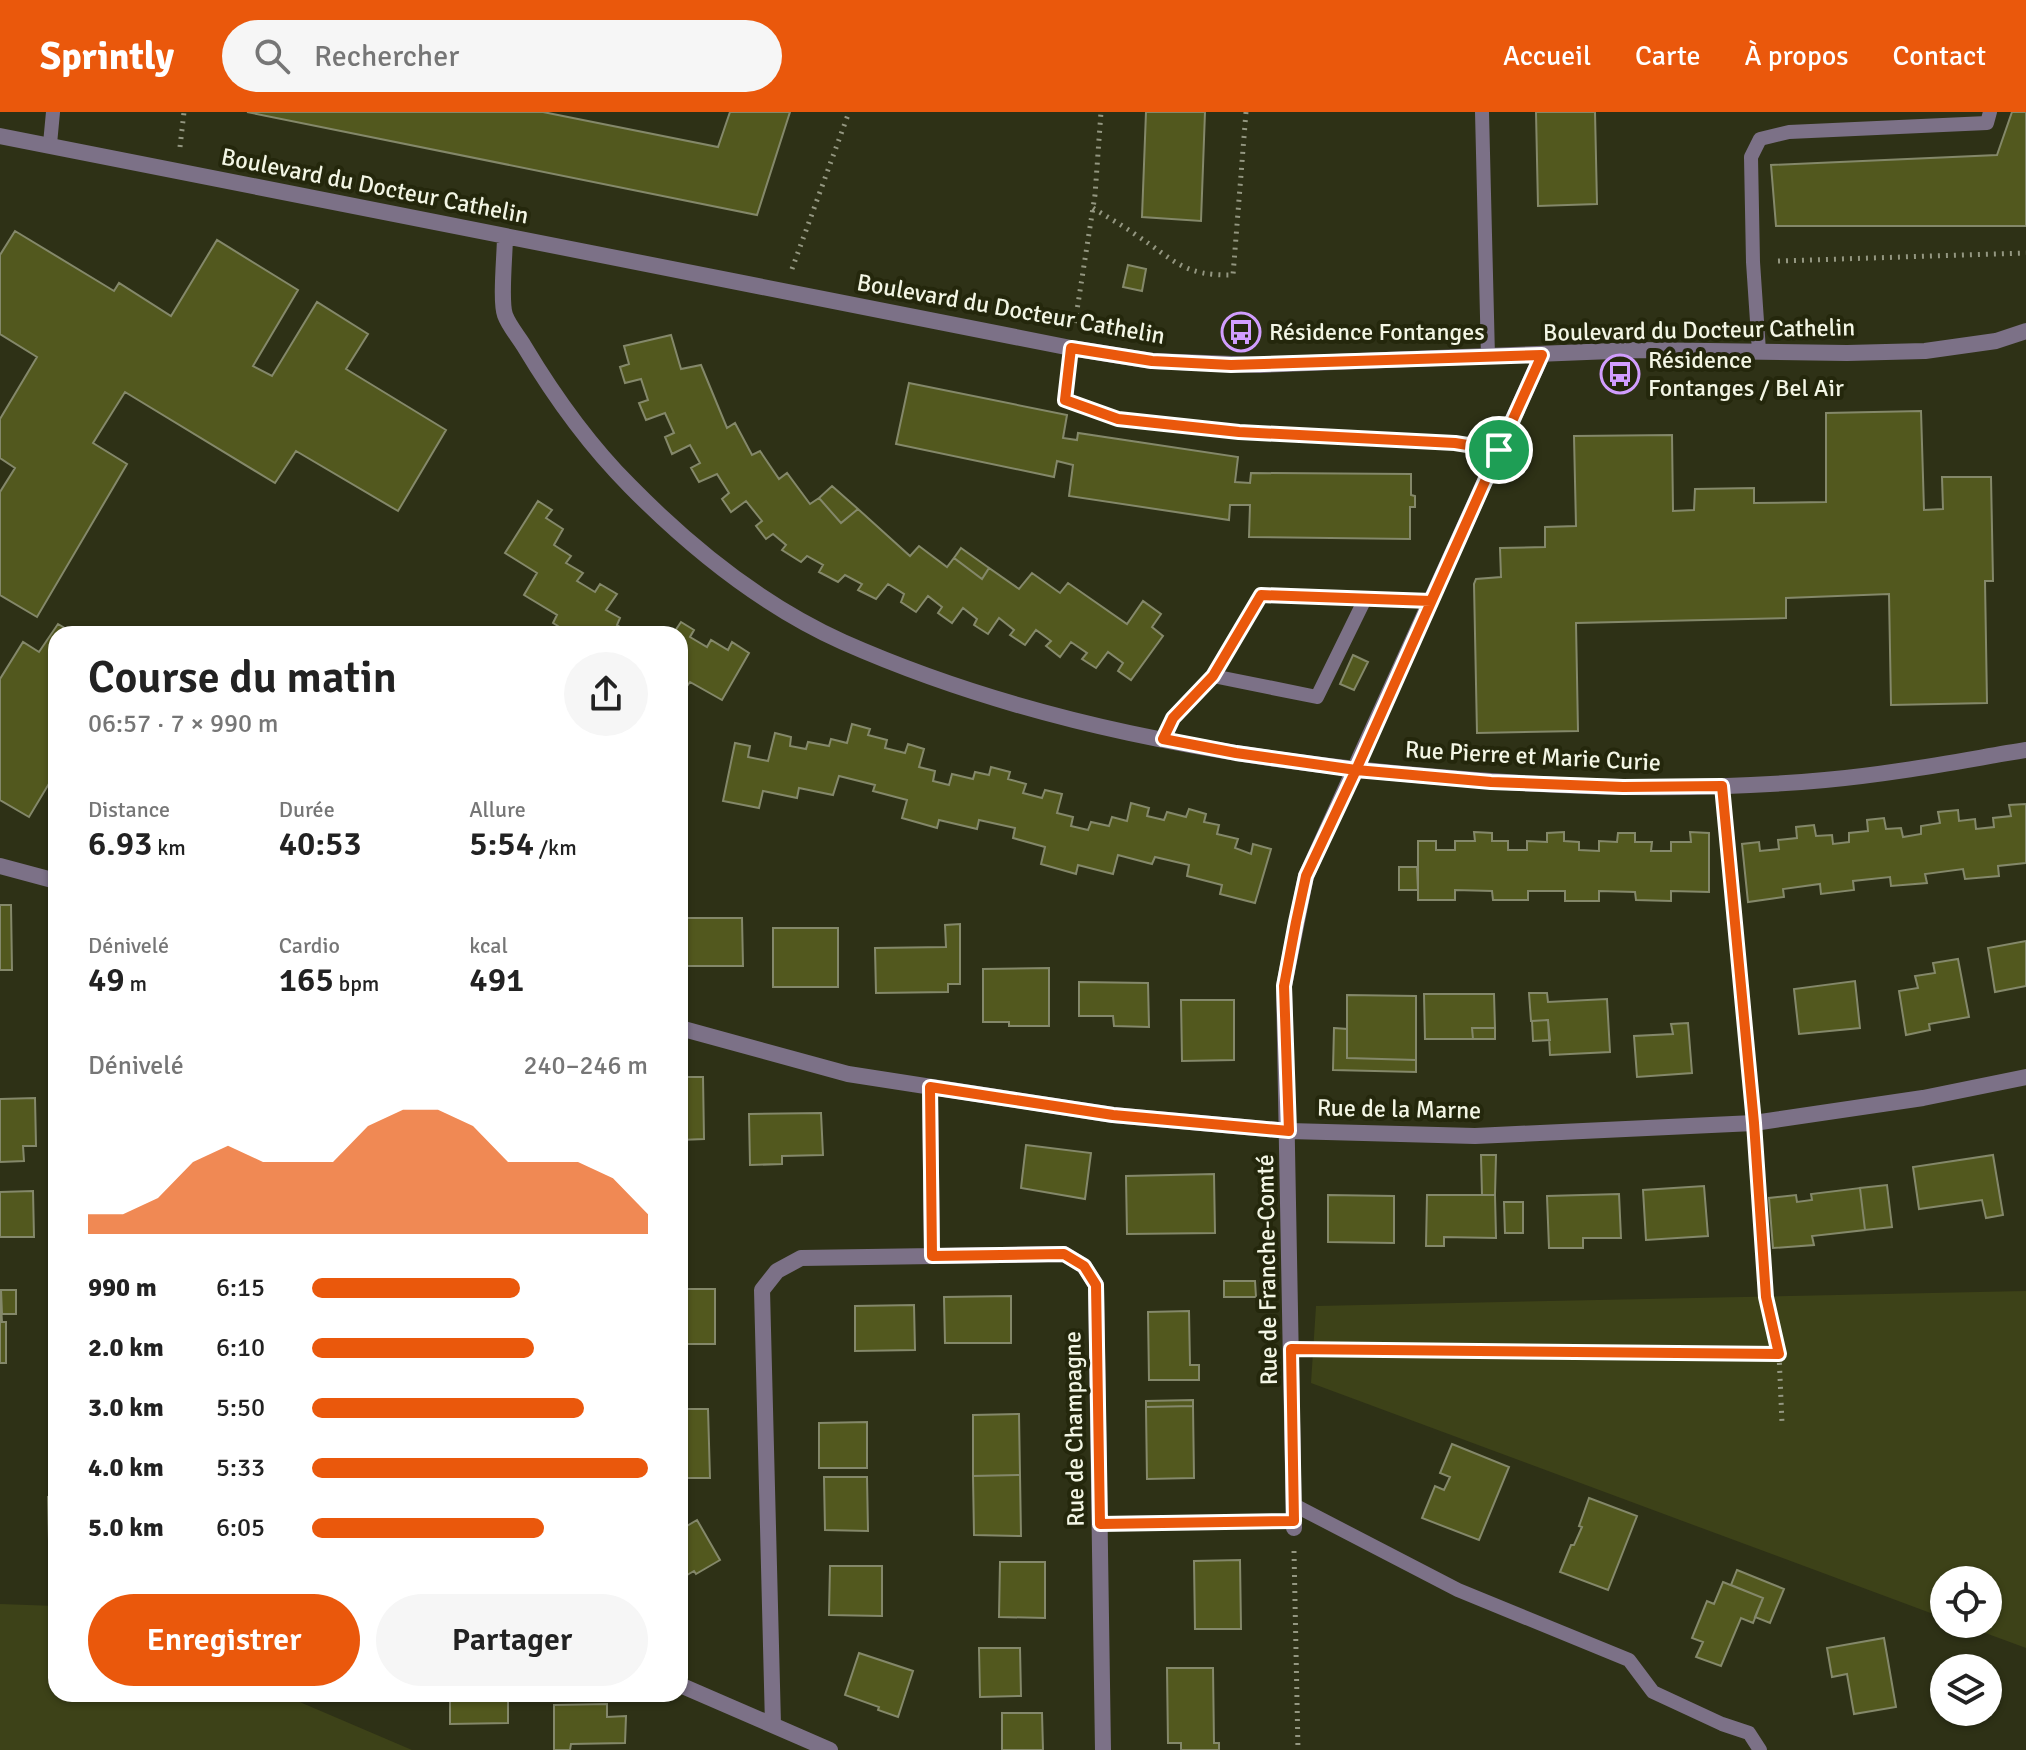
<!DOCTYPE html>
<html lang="fr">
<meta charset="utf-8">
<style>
:root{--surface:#fff;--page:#f6f6f6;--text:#222;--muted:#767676;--accent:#ea580c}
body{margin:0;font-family:Signika,sans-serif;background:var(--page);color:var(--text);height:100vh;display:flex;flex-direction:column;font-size:30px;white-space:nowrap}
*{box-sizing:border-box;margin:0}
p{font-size:26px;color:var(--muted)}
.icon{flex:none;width:44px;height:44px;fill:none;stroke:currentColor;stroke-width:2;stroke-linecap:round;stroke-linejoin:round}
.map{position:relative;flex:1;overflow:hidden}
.drawer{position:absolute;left:48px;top:514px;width:640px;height:1076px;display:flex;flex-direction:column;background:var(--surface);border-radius:24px;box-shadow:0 2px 6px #0004}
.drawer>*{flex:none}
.buttons{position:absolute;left:1930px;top:1454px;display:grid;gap:16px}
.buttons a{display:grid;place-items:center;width:72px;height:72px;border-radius:50%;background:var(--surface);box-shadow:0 2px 6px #0004;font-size:40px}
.pin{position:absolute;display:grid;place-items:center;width:68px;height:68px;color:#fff;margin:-34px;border:4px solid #fff;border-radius:50%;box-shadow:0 2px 8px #0007}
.round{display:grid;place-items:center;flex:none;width:84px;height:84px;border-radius:42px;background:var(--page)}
.headline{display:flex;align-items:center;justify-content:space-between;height:136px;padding:0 40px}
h1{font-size:44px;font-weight:600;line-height:60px}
.figures{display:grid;grid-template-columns:repeat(3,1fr);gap:12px;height:136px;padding:8px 40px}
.figures div{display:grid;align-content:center}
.figures b{font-size:34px;font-weight:600}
.figures small{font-size:22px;font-weight:400}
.figures p{font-size:22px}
.chart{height:224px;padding:16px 40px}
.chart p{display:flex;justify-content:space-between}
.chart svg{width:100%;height:144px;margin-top:8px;fill:var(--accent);opacity:.7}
.button{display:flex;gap:16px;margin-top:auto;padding:16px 40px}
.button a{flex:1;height:92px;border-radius:48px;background:var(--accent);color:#fff;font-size:32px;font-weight:600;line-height:92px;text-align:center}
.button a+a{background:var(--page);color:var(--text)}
ul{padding:0 40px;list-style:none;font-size:26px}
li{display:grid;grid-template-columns:128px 96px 1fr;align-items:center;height:60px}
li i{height:20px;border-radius:10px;background:var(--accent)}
header{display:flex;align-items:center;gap:48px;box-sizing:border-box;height:112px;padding:0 40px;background:var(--accent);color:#fff}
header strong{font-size:38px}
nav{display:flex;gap:44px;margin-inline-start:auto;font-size:28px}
.search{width:560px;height:72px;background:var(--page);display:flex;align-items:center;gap:20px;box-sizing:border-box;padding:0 28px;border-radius:44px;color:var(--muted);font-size:30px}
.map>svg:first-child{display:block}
.green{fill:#3d4218}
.building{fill:#52581e;stroke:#84886a;stroke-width:2}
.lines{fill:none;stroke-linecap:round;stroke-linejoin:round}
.path{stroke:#949781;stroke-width:5;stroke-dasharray:2 6;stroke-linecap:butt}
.service{stroke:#7c7187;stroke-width:14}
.minor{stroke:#7c7187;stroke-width:16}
.route-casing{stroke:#fff;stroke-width:16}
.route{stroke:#ea580c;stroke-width:10}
.labels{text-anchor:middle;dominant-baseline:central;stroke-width:8;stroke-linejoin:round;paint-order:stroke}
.street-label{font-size:24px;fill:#f3f6e5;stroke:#24270c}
.poi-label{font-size:24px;fill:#f3f6e5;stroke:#24270c;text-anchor:start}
</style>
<header>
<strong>Sprintly</strong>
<div class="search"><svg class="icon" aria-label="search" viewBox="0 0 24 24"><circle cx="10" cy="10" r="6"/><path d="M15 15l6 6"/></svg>Rechercher</div>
<nav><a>Accueil</a><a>Carte</a><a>À propos</a><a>Contact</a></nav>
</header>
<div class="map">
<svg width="2026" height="1638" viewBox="0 0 2026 1638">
<rect width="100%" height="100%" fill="#2e3116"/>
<!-- green -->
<path class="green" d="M 2026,1179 L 2026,1536 L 1961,1512 L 1988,1512 L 1988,1468 L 1944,1468 L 1944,1506 L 1311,1271 L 1316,1194 Z
M 0,1492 L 56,1494 L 56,1582 L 281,1582 L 412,1638 L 0,1638 Z"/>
<!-- building -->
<path class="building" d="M 247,0 L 543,0 L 718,35 L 730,0 L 790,0 L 757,103 Z
M 1146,0 L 1205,0 L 1201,109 L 1142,105 Z
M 1536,0 L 1595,0 L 1597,92 L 1538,94 Z
M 2012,0 L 2026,0 L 2026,114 L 1776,114 L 1771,53 L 1997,43 Z
M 15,119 L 114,179 L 119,171 L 171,204 L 217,128 L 298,178 L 253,254 L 272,264 L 317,190 L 368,222 L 346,257 L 446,318 L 398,399 L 296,339 L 275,371 L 125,280 L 93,331 L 127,352 L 37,505 L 0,483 L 0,380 L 15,356 L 0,346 L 0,307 L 37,245 L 0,222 L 0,143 Z
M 1128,153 L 1146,157 L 1142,179 L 1123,175 Z
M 671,223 L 681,257 L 701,253 L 727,316 L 735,311 L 752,343 L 760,339 L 779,367 L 787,361 L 810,392 L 819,386 L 841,411 L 858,397 L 910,444 L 919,434 L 947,455 L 954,446 L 982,467 L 989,456 L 1019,477 L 1032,461 L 1060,481 L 1068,471 L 1127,512 L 1143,489 L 1161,502 L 1152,515 L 1163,524 L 1131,568 L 1118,559 L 1123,551 L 1108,540 L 1096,556 L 1082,547 L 1087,541 L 1071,530 L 1060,545 L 1046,534 L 1051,529 L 1036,518 L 1025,533 L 1010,523 L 1014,518 L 999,506 L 988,522 L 974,513 L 977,507 L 963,496 L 952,511 L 938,501 L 942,495 L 928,484 L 916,500 L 901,490 L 904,482 L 888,472 L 876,487 L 858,478 L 862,472 L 845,463 L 838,470 L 819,460 L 823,453 L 807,444 L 801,450 L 782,438 L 786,433 L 773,422 L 766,427 L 756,414 L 762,409 L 746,389 L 731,400 L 722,387 L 729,381 L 717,362 L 699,370 L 691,356 L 700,351 L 690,333 L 672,342 L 665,325 L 674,321 L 665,301 L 646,308 L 639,291 L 648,288 L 641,267 L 625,271 L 620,255 L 629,252 L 624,234 Z
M 909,271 L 1067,303 L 1063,326 L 1077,328 L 1078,321 L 1238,345 L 1235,370 L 1250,371 L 1251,361 L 1411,362 L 1411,383 L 1415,384 L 1415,395 L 1410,395 L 1410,427 L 1249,425 L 1250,393 L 1230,393 L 1229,408 L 1069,384 L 1073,353 L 1057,349 L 1054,365 L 896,332 Z
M 1921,299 L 1924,398 L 1943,397 L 1942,365 L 1991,365 L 1993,469 L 1985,469 L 1987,591 L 1891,593 L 1889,482 L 1786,486 L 1786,506 L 1576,511 L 1578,619 L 1477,621 L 1474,472 L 1476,467 L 1501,465 L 1500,436 L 1545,435 L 1545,415 L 1576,414 L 1574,324 L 1672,323 L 1673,399 L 1694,398 L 1695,377 L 1754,376 L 1754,391 L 1826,390 L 1826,301 Z
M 832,374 L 858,397 L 841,411 L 819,386 Z
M 538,389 L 552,398 L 546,406 L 563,417 L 554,433 L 571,444 L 566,451 L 583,461 L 577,469 L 595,480 L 600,472 L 617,482 L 606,498 L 620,506 L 617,513 L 631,522 L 571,522 L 553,511 L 557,503 L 524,483 L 537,461 L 505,441 Z
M 961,436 L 989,456 L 982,467 L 954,446 Z
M 681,510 L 694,518 L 690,525 L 707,535 L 711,528 L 728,538 L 732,530 L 749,541 L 722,588 L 690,570 L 685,577 L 680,574 L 680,522 L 673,522 Z
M 58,512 L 75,522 L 56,522 L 56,660 L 29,705 L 0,688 L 0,567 L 23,530 L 39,540 Z
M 1353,543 L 1368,550 L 1354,578 L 1340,572 Z
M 852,612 L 870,617 L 868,623 L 887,628 L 885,636 L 905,641 L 908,632 L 924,637 L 919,655 L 935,659 L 933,669 L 949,673 L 952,662 L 973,667 L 975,660 L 989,663 L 991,655 L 1010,660 L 1008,667 L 1026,672 L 1023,681 L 1042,686 L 1045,678 L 1062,682 L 1057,701 L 1073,705 L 1071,714 L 1088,718 L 1091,710 L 1109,714 L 1112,705 L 1127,709 L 1131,691 L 1149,696 L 1147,704 L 1164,708 L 1167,700 L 1186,705 L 1189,697 L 1206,702 L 1204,710 L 1219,713 L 1217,722 L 1238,727 L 1235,736 L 1251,742 L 1253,732 L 1271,737 L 1255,791 L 1220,782 L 1222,773 L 1187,764 L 1189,753 L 1155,745 L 1152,752 L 1118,743 L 1113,762 L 1078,753 L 1076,762 L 1041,752 L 1045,735 L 1013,726 L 1015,716 L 979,708 L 977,717 L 939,708 L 937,716 L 902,706 L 907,688 L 873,679 L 875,673 L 839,664 L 833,683 L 799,676 L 797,686 L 763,679 L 759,696 L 723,689 L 735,631 L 750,634 L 748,645 L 768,649 L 775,621 L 791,625 L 790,634 L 806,637 L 808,630 L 829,634 L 831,627 L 847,631 Z
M 2026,692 L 2026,751 L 1998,754 L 1999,764 L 1965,767 L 1963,757 L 1925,762 L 1927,771 L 1891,774 L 1890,765 L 1853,769 L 1854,778 L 1821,782 L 1820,772 L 1783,777 L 1784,785 L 1748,790 L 1742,732 L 1759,730 L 1760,739 L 1779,737 L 1778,728 L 1797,726 L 1796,715 L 1814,713 L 1816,724 L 1832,723 L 1833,732 L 1849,730 L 1849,721 L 1868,719 L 1867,708 L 1884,706 L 1886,717 L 1901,716 L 1903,725 L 1921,722 L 1921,714 L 1940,711 L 1938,700 L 1958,698 L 1959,709 L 1975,707 L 1976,717 L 1994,715 L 1993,706 L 2011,704 L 2009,693 Z
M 1474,720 L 1492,721 L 1492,729 L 1508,729 L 1508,738 L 1527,738 L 1527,729 L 1547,730 L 1547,721 L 1564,720 L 1564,729 L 1579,730 L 1579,738 L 1599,739 L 1599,729 L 1617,730 L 1618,721 L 1635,721 L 1635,730 L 1652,730 L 1651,739 L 1671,739 L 1671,730 L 1691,730 L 1690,720 L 1709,721 L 1709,780 L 1671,779 L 1671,789 L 1636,788 L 1635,780 L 1599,779 L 1599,789 L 1565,789 L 1565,779 L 1528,779 L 1528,788 L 1493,788 L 1492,779 L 1455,778 L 1455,788 L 1418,788 L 1418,729 L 1436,729 L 1436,738 L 1455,738 L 1455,729 L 1475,729 Z
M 1399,755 L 1417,755 L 1418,778 L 1399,778 Z
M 0,793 L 11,793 L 12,858 L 0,858 Z
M 680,806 L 742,806 L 743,854 L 680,854 Z
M 960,812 L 960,872 L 948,872 L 948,880 L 876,881 L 875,836 L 946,835 L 945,813 Z
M 773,816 L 838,816 L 838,875 L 773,875 Z
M 2026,829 L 2026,874 L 1995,880 L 1988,836 Z
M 1958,847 L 1969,905 L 1929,912 L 1930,918 L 1906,923 L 1899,879 L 1918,876 L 1915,864 L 1935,861 L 1933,851 Z
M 1049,856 L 1049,914 L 1009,914 L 1009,910 L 983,910 L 983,857 Z
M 1855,869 L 1860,916 L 1799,922 L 1794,877 Z
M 1079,870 L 1148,871 L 1149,915 L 1114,914 L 1113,904 L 1079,904 Z
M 1529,881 L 1547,881 L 1548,890 L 1607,887 L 1610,940 L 1550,943 L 1548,908 L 1531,909 Z
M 1424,882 L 1494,882 L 1495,916 L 1472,916 L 1473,927 L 1425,927 Z
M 1347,883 L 1416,884 L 1416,948 L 1347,946 Z
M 1181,888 L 1234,888 L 1234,948 L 1182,949 Z
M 1548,908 L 1550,928 L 1533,929 L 1532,909 Z
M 1688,911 L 1692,961 L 1637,965 L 1634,924 L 1673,922 L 1671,912 Z
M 1334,916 L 1347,917 L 1347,946 L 1416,948 L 1416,960 L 1333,958 Z
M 1472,916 L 1495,916 L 1495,927 L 1473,927 Z
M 680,965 L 703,965 L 704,1027 L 680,1028 Z
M 35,986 L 36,1034 L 23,1034 L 24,1049 L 0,1050 L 0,987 Z
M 821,1001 L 823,1043 L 782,1044 L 782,1052 L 750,1053 L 749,1002 Z
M 1026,1033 L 1091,1041 L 1085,1087 L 1021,1076 Z
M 1481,1043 L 1496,1043 L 1495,1083 L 1482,1083 Z
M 1993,1043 L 2003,1103 L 1986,1106 L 1982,1088 L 1919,1097 L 1913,1055 Z
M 1214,1062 L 1215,1121 L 1127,1122 L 1126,1064 Z
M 1887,1073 L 1892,1115 L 1865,1118 L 1860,1076 Z
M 1704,1074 L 1708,1124 L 1646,1128 L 1643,1078 Z
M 1860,1076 L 1865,1118 L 1812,1124 L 1814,1133 L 1773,1136 L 1769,1086 L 1796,1083 L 1797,1090 L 1812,1088 L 1811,1082 Z
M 33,1079 L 34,1125 L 0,1125 L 0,1080 Z
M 1619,1082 L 1621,1126 L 1583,1126 L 1583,1136 L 1549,1136 L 1547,1084 Z
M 1328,1083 L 1394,1084 L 1394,1131 L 1328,1130 Z
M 1427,1083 L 1495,1083 L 1496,1126 L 1444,1125 L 1444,1134 L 1426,1134 Z
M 1504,1090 L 1523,1090 L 1523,1121 L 1505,1121 Z
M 1224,1169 L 1255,1169 L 1256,1185 L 1224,1185 Z
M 680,1177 L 715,1177 L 715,1232 L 680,1232 Z
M 0,1178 L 2,1210 L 6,1210 L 6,1251 L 0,1251 Z
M 1,1178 L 16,1178 L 16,1202 L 2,1202 Z
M 1011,1184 L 1011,1231 L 945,1231 L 944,1185 Z
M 914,1193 L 915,1238 L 855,1239 L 855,1194 Z
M 1189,1199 L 1190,1253 L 1199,1253 L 1199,1268 L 1149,1268 L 1148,1200 Z
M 1193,1288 L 1193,1294 L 1146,1295 L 1146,1289 Z
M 1193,1294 L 1194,1366 L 1147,1367 L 1146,1295 Z
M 680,1297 L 708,1297 L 710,1366 L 680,1366 Z
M 1019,1302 L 1020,1363 L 973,1364 L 973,1303 Z
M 867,1310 L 867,1356 L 819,1356 L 819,1311 Z
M 1452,1332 L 1509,1355 L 1479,1428 L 1422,1406 L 1435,1374 L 1444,1378 L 1450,1365 L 1440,1361 Z
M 1020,1363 L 1021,1424 L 974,1423 L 973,1364 Z
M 824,1365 L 867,1365 L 868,1419 L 825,1418 Z
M 48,1385 L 56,1385 L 56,1429 L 49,1429 Z
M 1589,1386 L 1637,1404 L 1608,1478 L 1560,1460 L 1571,1433 L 1574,1433 L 1582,1415 L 1579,1414 Z
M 697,1408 L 720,1448 L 696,1462 L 694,1459 L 680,1467 L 680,1418 Z
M 1240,1448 L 1241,1517 L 1195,1517 L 1194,1449 Z
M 1000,1450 L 1045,1450 L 1045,1506 L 999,1505 Z
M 830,1454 L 882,1454 L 882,1504 L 829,1503 Z
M 1737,1458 L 1784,1477 L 1770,1511 L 1755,1505 L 1763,1486 L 1731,1473 Z
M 1723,1470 L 1763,1486 L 1753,1511 L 1741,1506 L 1721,1554 L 1696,1545 L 1703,1530 L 1692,1526 L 1707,1489 L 1714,1492 Z
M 1884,1526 L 1896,1595 L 1854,1602 L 1847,1562 L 1832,1565 L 1827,1536 Z
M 979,1536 L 1020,1536 L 1021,1584 L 980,1585 Z
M 859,1541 L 913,1559 L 898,1605 L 878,1598 L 879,1595 L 845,1583 Z
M 1167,1556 L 1213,1556 L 1214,1631 L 1219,1631 L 1219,1638 L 1181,1638 L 1181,1631 L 1168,1631 Z
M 450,1582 L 508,1582 L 508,1611 L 450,1612 Z
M 607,1592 L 607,1605 L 626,1604 L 625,1631 L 571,1632 L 570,1638 L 554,1638 L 554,1593 Z
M 1002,1601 L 1042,1601 L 1043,1638 L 1002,1638 Z"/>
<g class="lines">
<!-- path -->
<path class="path" d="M 180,35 L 184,0
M 1093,96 C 1107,105 1122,113 1136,123 C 1175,148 1182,164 1233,163 L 1246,0
M 1778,149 L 2026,141
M 792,157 L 849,0
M 1075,211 L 1095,83 L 1101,0
M 1724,699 L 1752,988
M 1755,1034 L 1766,1185 L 1779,1242
M 1316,1237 L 1779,1242 L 1782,1311
M 1125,1412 L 1271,1410
M 1294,1439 L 1298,1638"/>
<!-- service -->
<path class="service" d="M 1482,0 L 1488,245
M 50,32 L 53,0
M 1071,236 L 1065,288 L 1118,307 L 1239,320 L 1455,331 L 1499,338
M 1759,239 L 1753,150 L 1751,45 L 1760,27 L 1789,20 L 1987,11 L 1990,0
M 1213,564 L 1317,585 L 1365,487
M 1163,627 L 1173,606 L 1213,564 L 1261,483 L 1431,489
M 1294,1393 L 1458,1478 L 1629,1548 L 1653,1580 L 1722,1612 L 1749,1621 L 1760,1638"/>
<!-- minor -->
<path class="minor" d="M 0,24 L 1071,236 L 1152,249 L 1260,253 L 1637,238 L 1847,241 L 1925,239 L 1996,229 L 2026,219
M 505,124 C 505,142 500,189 505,203 C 509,214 518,224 524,234 C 554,284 589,333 630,374 C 691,436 763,494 843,530 C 1026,611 1229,647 1427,664 C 1559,676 1693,680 1825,668 C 1892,662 1959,649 2026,638
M 0,754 L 56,769
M 680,916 L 848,962 L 1113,1003 L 1289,1019 L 1475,1024 L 1754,1011 L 1923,986 L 2026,965
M 930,975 L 932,1144
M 1294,1416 L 1284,874 L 1306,764 L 1542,243
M 680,1573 L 830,1638
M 773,1613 L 762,1178 L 777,1159 L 801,1146 L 1064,1142 L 1084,1154 L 1096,1173 L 1103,1638"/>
</g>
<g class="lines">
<!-- route casing -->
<g class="route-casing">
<path id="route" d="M 1499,338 L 1455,331 L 1239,320 L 1118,307 L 1065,288 L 1071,236 L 1152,249 L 1231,253 L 1542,243 L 1431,489 L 1261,483 L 1213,564 L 1173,606 L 1163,627 L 1236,641 L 1356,658 L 1306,764 L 1296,810 L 1284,874 L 1289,1019 L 1113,1003 L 930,975 L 932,1144 L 1064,1142 L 1084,1154 L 1096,1173 L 1100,1412 L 1294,1409 L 1291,1237 L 1779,1242 L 1766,1185 L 1754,1011 L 1722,674 L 1623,675 L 1491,670 L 1356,658 L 1499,338"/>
</g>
<!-- route -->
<use href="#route" class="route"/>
</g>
<!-- icons -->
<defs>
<g id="bus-ring" transform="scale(2)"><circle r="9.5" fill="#24270c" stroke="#d19dfe" stroke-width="1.5"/><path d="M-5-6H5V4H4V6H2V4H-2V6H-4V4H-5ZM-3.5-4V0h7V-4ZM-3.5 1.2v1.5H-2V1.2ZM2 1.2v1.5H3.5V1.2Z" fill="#d19dfe"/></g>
</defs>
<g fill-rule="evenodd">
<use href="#bus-ring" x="1241" y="220"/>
<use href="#bus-ring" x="1620" y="262"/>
</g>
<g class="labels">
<!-- street labels -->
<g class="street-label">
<text transform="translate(375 74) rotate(11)">Boulevard du Docteur Cathelin</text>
<text transform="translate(1011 197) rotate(10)">Boulevard du Docteur Cathelin</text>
<text transform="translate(1699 218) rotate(-1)">Boulevard du Docteur Cathelin</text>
<text transform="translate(1533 644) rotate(3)">Rue Pierre et Marie Curie</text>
<text transform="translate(1399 997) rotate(1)">Rue de la Marne</text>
<text transform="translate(1267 1158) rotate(-91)">Rue de Franche-Comté</text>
<text transform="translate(1074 1317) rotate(-91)">Rue de Champagne</text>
</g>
<!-- poi labels -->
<g class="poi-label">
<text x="1269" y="220">Résidence Fontanges</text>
<text x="1648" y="248">Résidence<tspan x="1648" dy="28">Fontanges / Bel Air</tspan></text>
</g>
</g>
</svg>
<div class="buttons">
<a><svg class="icon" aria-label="locate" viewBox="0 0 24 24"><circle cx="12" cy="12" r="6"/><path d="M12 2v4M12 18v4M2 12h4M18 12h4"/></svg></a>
<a><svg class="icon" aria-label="layers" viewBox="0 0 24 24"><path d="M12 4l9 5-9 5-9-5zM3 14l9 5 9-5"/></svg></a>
</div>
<div class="pin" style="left:1499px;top:338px;background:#1e9e55"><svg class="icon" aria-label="arrive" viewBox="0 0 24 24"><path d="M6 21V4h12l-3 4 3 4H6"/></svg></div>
<section class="drawer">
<div class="headline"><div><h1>Course du matin</h1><p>06:57 · 7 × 990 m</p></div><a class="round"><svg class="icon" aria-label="share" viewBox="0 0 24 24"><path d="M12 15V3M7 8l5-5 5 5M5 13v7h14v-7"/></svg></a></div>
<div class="figures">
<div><p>Distance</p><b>6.93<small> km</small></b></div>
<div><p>Durée</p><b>40:53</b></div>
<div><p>Allure</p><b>5:54<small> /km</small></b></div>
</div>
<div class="figures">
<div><p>Dénivelé</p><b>49<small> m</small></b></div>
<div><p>Cardio</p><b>165<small> bpm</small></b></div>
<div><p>kcal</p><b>491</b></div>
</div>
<div class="chart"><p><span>Dénivelé</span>240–246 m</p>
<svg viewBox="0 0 160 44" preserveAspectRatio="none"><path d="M0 44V38L10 38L20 33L30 22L40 17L50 22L60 22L70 22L80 11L90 6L100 6L110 11L120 22L130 22L140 22L150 27L160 38V44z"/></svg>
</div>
<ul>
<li><b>990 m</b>6:15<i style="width:62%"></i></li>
<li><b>2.0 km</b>6:10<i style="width:66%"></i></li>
<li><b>3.0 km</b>5:50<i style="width:81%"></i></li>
<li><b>4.0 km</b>5:33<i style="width:100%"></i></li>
<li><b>5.0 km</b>6:05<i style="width:69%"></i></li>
</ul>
<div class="button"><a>Enregistrer</a><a>Partager</a></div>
</section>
</div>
